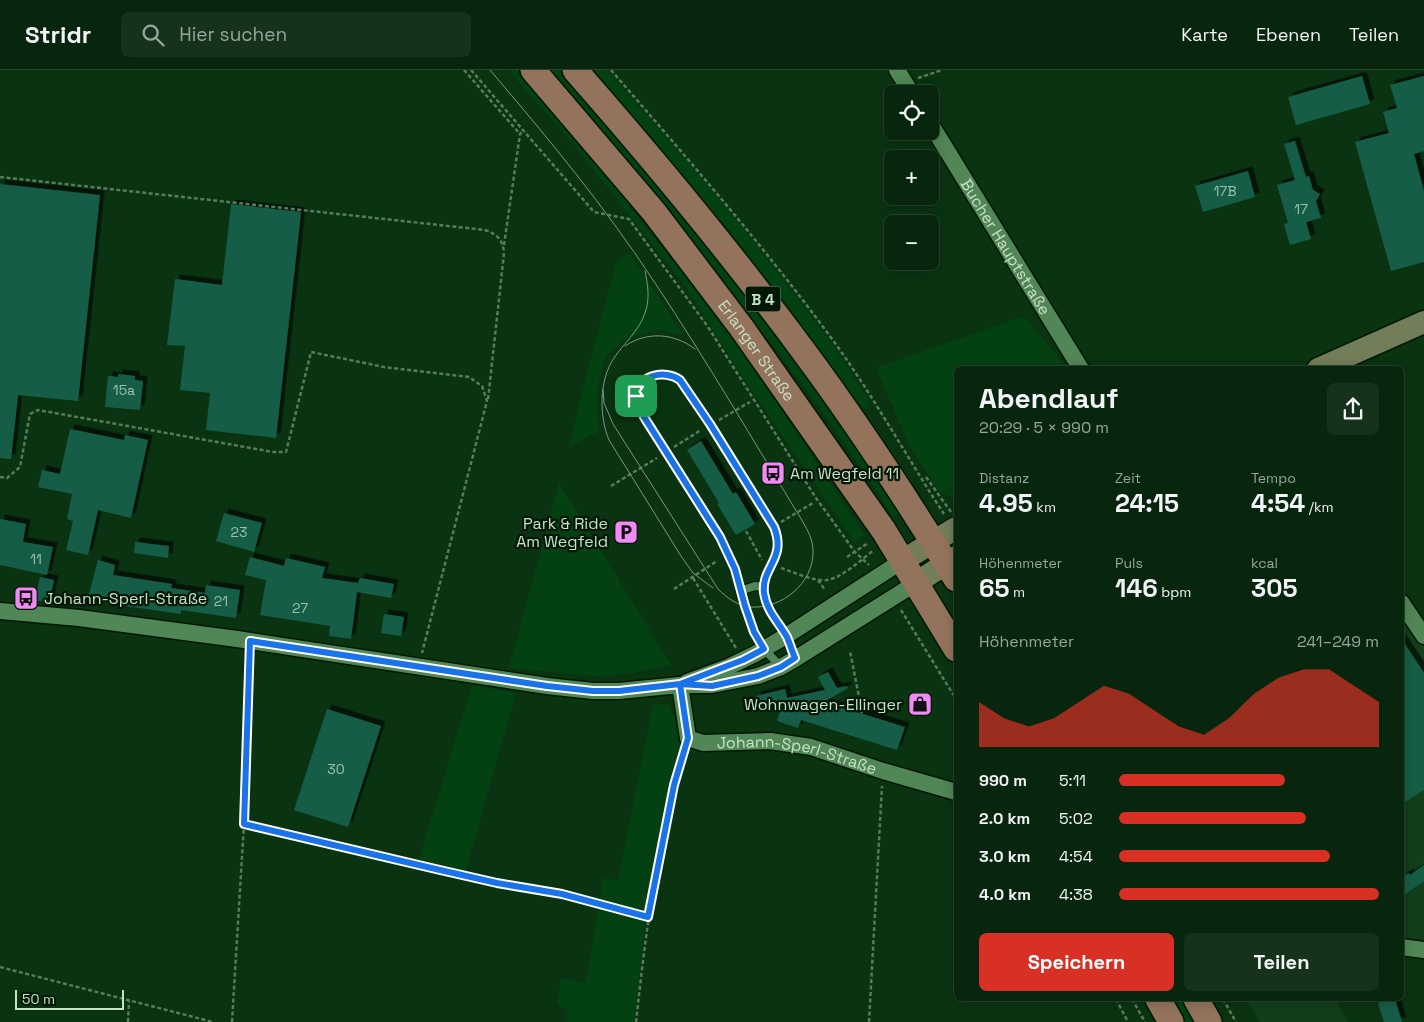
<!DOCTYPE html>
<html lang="de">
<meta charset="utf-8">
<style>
:root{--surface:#08260d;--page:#16321b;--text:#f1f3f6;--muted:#98a59d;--line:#29432e;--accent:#d93025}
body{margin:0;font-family:"Space Grotesk",sans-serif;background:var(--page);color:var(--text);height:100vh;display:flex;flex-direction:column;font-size:19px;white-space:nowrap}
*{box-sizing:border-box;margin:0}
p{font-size:16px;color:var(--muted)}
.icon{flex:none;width:28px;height:28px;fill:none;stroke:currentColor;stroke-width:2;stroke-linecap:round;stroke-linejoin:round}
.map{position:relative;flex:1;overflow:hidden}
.sheet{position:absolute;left:954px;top:296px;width:450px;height:635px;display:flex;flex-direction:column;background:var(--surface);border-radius:8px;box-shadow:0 2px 12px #0003,0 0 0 1px var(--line)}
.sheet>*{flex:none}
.controls{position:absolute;left:884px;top:15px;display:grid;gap:10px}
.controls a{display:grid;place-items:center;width:55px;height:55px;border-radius:8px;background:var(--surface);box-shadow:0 2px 12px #0003,0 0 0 1px var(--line);font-size:25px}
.scale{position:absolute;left:15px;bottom:12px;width:109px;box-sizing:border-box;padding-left:5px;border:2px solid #c6e2c7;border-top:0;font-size:14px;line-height:18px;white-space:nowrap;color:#c6e2c7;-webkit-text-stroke:4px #031705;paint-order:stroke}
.pin{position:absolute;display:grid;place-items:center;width:42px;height:42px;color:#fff;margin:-21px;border-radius:10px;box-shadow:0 2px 8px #0006}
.round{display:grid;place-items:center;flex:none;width:52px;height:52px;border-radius:8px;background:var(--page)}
.headline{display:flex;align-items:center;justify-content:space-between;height:85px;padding:0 25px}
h1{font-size:28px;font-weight:600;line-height:38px}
.metrics{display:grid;grid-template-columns:repeat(3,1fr);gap:8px;height:85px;padding:5px 25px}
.metrics div{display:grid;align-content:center}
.metrics b{font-size:25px;font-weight:600}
.metrics small{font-size:14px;font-weight:400}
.metrics p{font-size:14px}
.chart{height:140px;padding:10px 25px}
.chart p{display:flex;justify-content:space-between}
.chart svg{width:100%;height:90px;margin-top:5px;fill:var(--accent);opacity:.7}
.cta{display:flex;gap:10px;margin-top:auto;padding:10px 25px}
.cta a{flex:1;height:58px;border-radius:8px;background:var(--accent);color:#fff;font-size:20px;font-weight:600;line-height:58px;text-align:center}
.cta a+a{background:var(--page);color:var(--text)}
ul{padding:0 25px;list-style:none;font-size:16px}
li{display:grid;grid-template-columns:80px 60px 1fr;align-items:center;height:38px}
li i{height:12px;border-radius:6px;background:var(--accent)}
header{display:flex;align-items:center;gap:30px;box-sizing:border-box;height:70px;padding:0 25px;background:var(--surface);border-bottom:1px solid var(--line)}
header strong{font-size:24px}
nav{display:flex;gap:28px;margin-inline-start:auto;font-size:18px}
.search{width:350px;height:45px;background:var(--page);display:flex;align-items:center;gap:12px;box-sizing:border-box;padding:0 18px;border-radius:8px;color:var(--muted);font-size:19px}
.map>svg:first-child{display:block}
.built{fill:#123f1a}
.green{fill:#044112}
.building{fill:#155d46;filter:url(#shadow)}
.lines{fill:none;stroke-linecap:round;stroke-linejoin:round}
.lane-casing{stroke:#001803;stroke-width:10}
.street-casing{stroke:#001803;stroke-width:19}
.secondary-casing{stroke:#001803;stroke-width:25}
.primary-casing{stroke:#001803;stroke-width:28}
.path{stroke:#577b5c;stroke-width:2.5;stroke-dasharray:4 2.5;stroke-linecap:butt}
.lane{stroke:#518656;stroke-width:8}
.street{stroke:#518656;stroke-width:16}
.secondary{stroke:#727d59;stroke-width:22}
.primary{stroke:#93735c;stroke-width:25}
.tram{stroke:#789a7c;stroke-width:1}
.route-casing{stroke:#fff;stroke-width:10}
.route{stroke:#1a73e8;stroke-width:6}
.labels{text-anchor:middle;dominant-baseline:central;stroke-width:4.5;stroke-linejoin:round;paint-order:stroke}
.number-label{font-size:14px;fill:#9ac1a7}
.shield{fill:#031705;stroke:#8ca58d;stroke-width:1}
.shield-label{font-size:15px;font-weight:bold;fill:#c6e2c7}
.street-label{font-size:16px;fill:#c6e2c7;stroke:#031705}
.poi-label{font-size:16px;fill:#c6e2c7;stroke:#031705;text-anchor:start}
</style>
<header>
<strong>Stridr</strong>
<div class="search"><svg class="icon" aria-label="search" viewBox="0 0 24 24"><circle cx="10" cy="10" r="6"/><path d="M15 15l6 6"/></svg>Hier suchen</div>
<nav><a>Karte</a><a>Ebenen</a><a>Teilen</a></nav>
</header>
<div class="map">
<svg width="1424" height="952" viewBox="0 0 1424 952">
<defs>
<filter id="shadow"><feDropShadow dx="4.5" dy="-4.5" stdDeviation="0" flood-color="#0009"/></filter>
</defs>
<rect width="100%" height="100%" fill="#0a3311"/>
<!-- built -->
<path class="built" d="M 1401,532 L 1424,566 L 1424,872 L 1401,870 Z
M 1246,929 L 1335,929 L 1348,952 L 1260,952 Z"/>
<!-- green -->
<path class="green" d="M 508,0 L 522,0 L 630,128 L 629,136 L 687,208 L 695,210 L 865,466 L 854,471 L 748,315 L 682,212 L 571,71 Z
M 544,0 L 566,0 L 763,240 L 902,441 L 894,447 C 862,400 831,352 797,307 C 717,201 629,102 544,0 Z
M 587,0 L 607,0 L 702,108 L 760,180 L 834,276 L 871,334 L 865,339 L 833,304 Z
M 630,183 L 683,265 L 657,260 L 627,268 L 605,287 L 597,321 L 598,362 L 569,376 L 588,298 L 617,190 Z
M 1024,246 L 1068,299 L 956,299 L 956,428 L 946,425 L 936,417 L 909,375 L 876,298 Z
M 559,413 L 672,596 L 607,607 L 509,598 Z
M 472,615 L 516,623 L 466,800 L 419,789 Z
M 653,633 L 668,635 L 679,654 L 680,681 L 645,855 L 634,952 L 567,952 L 568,941 L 557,934 L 561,908 L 586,913 L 603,808 L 618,810 Z
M 1168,929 L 1187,929 L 1200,952 L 1180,952 Z"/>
<!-- building -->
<path class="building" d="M 1362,6 L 1370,34 L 1296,55 L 1288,27 Z
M 1424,6 L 1424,81 L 1414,84 L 1424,121 L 1424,192 L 1391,201 L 1355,72 L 1389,63 L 1383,42 L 1397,38 L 1390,15 Z
M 1295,71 L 1306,107 L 1309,106 L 1313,120 L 1320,124 L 1316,131 L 1321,148 L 1306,152 L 1311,169 L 1290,175 L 1284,154 L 1288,153 L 1277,115 L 1295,110 L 1284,74 Z
M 1248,101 L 1255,127 L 1203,142 L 1195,116 Z
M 0,114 L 100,125 L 78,331 L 18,325 L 11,389 L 0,388 Z
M 231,134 L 301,142 L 276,368 L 206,360 L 210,323 L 180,320 L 185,276 L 167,275 L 175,209 L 222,215 Z
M 118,304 L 135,306 L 135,310 L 143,311 L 140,340 L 105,337 L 108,306 L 118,307 Z
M 70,359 L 124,370 L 125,365 L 148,370 L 131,448 L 98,440 L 88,485 L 66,480 L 73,451 L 67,449 L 72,424 L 38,417 L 42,400 L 60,404 Z
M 701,371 L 733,424 L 736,422 L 755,454 L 736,465 L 717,434 L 719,433 L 687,380 Z
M 224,443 L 262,453 L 254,482 L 216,471 Z
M 0,449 L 26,454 L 23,472 L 53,477 L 47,505 L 0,495 Z
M 135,472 L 169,476 L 168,488 L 134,483 Z
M 250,487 L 284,496 L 286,488 L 325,497 L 322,508 L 358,513 L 360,508 L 394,514 L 391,528 L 357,522 L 351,569 L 329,566 L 330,556 L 260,545 L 266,510 L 245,505 Z
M 98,490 L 115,495 L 113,505 L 172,514 L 171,518 L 205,523 L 206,515 L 240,520 L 236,548 L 181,540 L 181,544 L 111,534 L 88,528 Z
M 40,507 L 54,510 L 49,533 L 35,530 Z
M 384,544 L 404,547 L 401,566 L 381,563 Z
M 1401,568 L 1424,603 L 1424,720 L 1401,735 Z
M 828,602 L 837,618 L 847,616 L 848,618 L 824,632 L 905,657 L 897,680 L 801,650 L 798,658 L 777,651 L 782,634 L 759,640 L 756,626 L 785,619 L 787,628 L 825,620 L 818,607 Z
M 327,639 L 381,656 L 348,757 L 294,740 Z
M 1424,795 L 1424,811 L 1401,827 L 1401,808 L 1409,803 L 1410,805 Z
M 1390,929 L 1395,929 L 1402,952 L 1384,952 L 1378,933 Z"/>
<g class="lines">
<!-- lane casing -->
<g class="lane-casing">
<path id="lane" d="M 740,521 L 755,516 L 764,517
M 781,597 L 764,579 L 754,561 L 745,536 L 735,499 L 720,467 L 644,347 C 641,339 635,329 637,321 C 641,303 667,301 680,310 L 710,354 L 774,457 C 787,489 761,497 764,523 C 767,543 778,551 787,567 C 790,574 792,582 795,589"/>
</g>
<!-- street casing -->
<g class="street-casing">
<g id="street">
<path d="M 897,0 L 912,24"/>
<path id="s1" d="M 930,53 L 1081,299"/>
<path d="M 1401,532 L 1424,566"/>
<path d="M 0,541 L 79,548 L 237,569 L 547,616 L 593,621 L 619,621 L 680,615 L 712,615 L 758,606 L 781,597 L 795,589 L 916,513"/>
<path d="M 687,612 L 728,597 L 755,584 L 786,566 L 902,491"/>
<path id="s2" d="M 680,615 L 688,668 L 703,673 L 770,671 L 811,677 L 883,701 L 956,722"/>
<path d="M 1401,877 L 1424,880"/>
</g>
</g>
<!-- secondary casing -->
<g class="secondary-casing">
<path id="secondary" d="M 1318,299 L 1424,252
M 902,491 L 956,458
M 916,513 L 956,487"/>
</g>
<!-- primary casing -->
<g class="primary-casing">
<g id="primary">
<path id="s3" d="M 533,0 L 654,142 L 741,257 L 884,461 L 956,579"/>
<path d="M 575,0 C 654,90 731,183 802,279 C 857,353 908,431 956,509"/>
<path d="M 1158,929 L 1171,952"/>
<path d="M 1196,929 L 1209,952"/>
</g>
</g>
<!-- path -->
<path class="path" d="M 464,0 L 520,64
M 471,0 L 594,142 L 629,149 L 708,257 L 816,428 L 855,482 L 869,495
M 611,0 C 687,88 763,175 832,269 C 873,325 906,386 944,444
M 918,8 L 942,0
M 0,107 L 485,160 C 497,164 503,170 504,183 L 488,330
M 504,175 L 520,64 L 523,61
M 719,350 L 750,332
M 674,377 L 701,360
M 0,407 L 7,408 L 20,397 L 30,344 L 38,340 L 273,382 L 286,382 L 311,282 L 384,297 L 469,307 L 482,316 L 487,331 L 422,583
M 926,407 L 951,442
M 611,416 L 657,388
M 781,452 L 813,433
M 746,461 L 762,490
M 847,487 L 868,473
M 781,498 C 793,502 815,512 827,510 C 842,508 862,489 874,480
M 693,508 L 736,578
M 818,510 L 825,520
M 674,519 L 717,491
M 901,540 L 956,629
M 823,630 L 862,642 L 850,581
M 244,754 L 440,800 L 497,813 L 562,824 L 648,847
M 0,897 L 213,952
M 1116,929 L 1128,952
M 1132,929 L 1145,952
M 1223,929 L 1236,952
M 128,952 L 129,931
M 232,952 L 244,754 L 250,585
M 636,952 C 646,861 657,769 684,681
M 869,952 L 882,716"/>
<!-- lane -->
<use href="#lane" class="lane"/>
<!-- street -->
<use href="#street" class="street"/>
<!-- secondary -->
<use href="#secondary" class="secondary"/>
<!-- primary -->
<use href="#primary" class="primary"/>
<!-- tram -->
<path class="tram" d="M 490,0 C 548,68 606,138 655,213 C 707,291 754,372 803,452 C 808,461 813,470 813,481 C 814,513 782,539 751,537 C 738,536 727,528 718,519 L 613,354 L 604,333 L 603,319
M 645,201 C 648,215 650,230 645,243 C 639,261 624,273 614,288 C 599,310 599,346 609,370 L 681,486 L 693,503 L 713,518
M 625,276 C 647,261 674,263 695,279"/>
</g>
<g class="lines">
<!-- route casing -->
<g class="route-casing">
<path id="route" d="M 636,326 L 644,347 L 720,467 L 735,499 L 745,536 L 754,562 L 764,579 L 743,590 L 680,614 L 688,668 L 674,715 L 648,847 L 562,824 L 497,813 L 440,800 L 244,754 L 250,571 L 547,616 L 593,621 L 619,621 L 680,614 L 712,616 L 758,606 L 781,597 L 795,588 C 792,581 790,574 787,567 C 778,551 767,542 764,523 C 761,497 787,489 774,457 L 710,354 L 680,310 C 665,299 637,305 636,326"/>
</g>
<!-- route -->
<use href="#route" class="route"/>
</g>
<!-- icons -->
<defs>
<g id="bus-square" transform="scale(1.25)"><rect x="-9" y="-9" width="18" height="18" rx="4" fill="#f18af4" stroke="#031705"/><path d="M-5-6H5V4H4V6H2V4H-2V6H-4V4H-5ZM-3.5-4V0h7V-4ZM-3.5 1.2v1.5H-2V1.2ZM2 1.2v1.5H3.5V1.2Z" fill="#111"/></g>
<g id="parking-square" transform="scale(1.25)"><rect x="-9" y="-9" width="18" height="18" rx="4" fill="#f18af4" stroke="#031705"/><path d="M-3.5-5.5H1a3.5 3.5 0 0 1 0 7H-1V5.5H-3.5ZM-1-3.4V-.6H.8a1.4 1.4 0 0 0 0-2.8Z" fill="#111"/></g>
<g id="shop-square" transform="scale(1.25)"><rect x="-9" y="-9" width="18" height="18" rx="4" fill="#f18af4" stroke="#031705"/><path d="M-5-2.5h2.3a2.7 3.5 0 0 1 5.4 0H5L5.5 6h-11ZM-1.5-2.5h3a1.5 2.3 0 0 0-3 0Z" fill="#111"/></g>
</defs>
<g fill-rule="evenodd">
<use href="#bus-square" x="773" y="403"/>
<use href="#parking-square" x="626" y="462"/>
<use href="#bus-square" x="26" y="528"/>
<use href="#shop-square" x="920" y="634"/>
</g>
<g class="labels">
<!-- number labels -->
<g class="number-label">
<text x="1225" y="121">17B</text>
<text x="1301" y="139">17</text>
<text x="124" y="320">15a</text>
<text x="239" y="462">23</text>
<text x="36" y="489">11</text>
<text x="221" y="531">21</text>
<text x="300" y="538">27</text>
<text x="336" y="699">30</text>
</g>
<!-- shield labels -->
<rect class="shield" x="745.5" y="216.5" width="35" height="25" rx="4"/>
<g class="shield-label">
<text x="763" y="229">B 4</text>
</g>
<!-- street labels -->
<g class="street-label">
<text stroke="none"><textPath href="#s1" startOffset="145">Bucher Hauptstraße</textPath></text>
<text stroke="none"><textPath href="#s3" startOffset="359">Erlanger Straße</textPath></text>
<text stroke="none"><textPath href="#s2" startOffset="165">Johann-Sperl-Straße</textPath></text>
</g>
<!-- poi labels -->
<g class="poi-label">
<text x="790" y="403">Am Wegfeld 11</text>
<text x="608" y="453" text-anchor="end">Park &amp; Ride<tspan x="608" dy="18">Am Wegfeld</tspan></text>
<text x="44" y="528">Johann-Sperl-Straße</text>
<text x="902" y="634" text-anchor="end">Wohnwagen-Ellinger</text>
</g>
</g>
</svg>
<div class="controls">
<a><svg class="icon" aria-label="locate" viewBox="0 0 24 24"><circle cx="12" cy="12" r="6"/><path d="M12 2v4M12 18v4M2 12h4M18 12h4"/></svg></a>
<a>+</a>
<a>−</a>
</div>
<div class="scale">50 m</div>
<div class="pin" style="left:636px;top:326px;background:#1e9e55"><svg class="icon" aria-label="arrive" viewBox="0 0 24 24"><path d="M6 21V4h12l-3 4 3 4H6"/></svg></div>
<section class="sheet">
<div class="headline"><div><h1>Abendlauf</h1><p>20:29 · 5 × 990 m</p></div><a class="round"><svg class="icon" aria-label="share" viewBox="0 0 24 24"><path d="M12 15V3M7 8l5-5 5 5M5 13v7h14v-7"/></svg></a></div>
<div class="metrics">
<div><p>Distanz</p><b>4.95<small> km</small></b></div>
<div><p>Zeit</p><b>24:15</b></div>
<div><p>Tempo</p><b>4:54<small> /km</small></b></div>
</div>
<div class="metrics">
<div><p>Höhenmeter</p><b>65<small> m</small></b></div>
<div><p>Puls</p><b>146<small> bpm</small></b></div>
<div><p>kcal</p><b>305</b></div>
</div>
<div class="chart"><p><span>Höhenmeter</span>241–249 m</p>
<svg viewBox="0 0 160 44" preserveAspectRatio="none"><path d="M0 44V22L10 30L20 34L30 30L40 22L50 14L60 18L70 26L80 34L90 38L100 30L110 18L120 10L130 6L140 6L150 14L160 22V44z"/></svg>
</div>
<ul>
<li><b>990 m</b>5:11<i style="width:64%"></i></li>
<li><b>2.0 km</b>5:02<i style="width:72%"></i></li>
<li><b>3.0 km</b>4:54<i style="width:81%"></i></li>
<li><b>4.0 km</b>4:38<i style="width:100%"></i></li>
</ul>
<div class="cta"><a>Speichern</a><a>Teilen</a></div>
</section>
</div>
